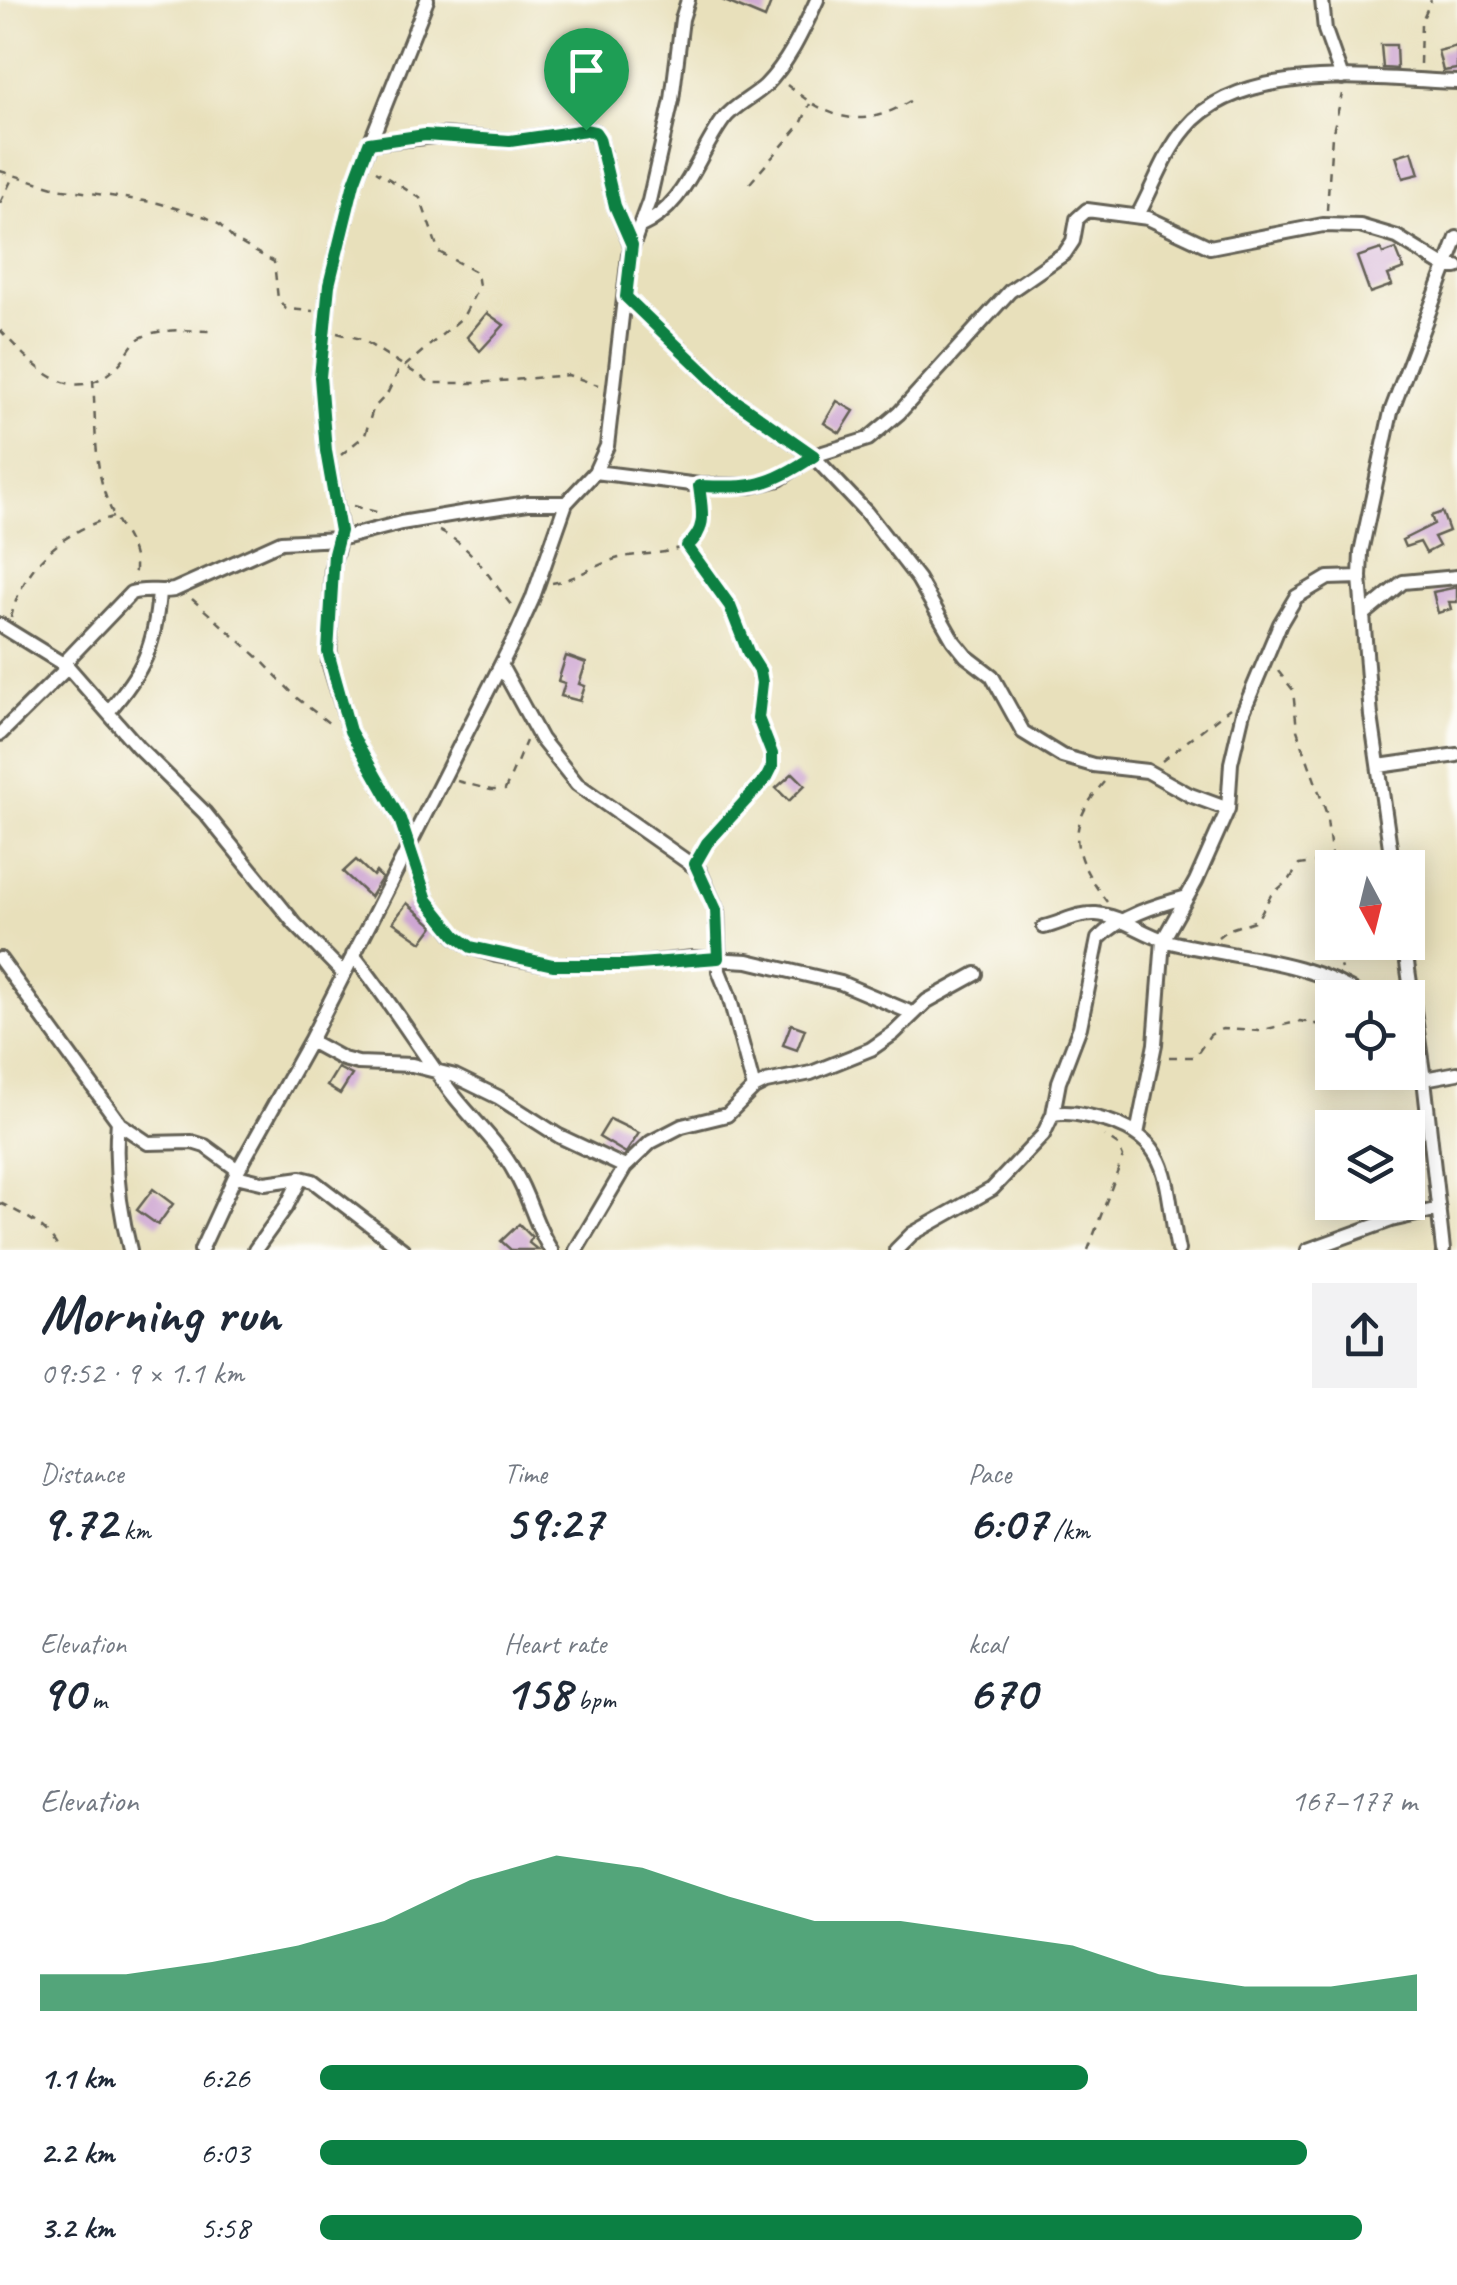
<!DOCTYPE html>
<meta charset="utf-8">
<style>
:root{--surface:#fff;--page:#f2f2f3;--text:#1f2937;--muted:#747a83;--accent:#0b8043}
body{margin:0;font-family:Caveat,sans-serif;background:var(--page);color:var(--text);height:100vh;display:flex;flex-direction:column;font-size:38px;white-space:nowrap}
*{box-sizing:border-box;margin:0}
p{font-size:32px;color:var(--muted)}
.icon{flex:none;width:55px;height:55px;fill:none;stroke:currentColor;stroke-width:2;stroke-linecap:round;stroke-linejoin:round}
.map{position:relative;height:1250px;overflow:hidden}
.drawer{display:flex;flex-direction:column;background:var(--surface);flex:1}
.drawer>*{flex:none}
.needle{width:65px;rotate:173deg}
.fabs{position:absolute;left:1315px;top:850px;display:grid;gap:20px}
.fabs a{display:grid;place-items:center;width:110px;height:110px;border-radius:0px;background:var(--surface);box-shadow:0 5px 25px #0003;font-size:50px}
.pin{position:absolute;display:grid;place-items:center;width:85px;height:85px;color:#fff;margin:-102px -42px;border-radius:50% 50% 50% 0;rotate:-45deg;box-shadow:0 0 10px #0007}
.pin .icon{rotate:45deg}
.round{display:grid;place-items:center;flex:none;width:105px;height:105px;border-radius:0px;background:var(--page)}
.summary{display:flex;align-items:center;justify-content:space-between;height:170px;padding:0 40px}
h1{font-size:55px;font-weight:800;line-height:75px}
.metrics{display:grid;grid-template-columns:repeat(3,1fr);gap:15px;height:170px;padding:10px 40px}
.metrics div{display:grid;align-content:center}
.metrics b{font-size:50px;font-weight:800}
.metrics small{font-size:28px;font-weight:400}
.metrics p{font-size:28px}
.chart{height:280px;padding:20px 40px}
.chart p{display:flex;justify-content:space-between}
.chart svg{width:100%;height:180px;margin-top:10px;fill:var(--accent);opacity:.7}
ul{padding:0 40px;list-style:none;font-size:32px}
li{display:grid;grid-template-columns:160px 120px 1fr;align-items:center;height:75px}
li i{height:25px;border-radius:12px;background:var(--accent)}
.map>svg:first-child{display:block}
.building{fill:#cea6d2}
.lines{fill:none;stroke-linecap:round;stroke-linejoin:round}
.minor-casing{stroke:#636154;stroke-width:18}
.path{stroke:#636154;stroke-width:2.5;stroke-dasharray:8 8;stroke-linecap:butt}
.minor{stroke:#fff;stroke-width:12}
.route-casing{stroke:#fff;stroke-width:20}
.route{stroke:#0b8043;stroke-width:12}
</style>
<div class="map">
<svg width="1457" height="1250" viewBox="0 0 1457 1250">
<rect width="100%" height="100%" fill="#fdfcf7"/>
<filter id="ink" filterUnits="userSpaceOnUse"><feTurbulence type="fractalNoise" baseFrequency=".01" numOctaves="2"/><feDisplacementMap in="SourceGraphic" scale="20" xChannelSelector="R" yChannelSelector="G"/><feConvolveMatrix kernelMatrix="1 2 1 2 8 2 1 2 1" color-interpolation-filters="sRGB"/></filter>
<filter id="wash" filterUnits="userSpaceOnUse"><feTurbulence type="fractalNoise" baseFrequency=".0048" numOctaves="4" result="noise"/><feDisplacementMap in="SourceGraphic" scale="40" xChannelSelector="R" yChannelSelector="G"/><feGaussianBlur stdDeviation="2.25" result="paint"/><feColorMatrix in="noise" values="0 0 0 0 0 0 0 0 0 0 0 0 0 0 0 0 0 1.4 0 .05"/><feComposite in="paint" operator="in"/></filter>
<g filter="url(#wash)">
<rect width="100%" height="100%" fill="#e8e0bb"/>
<g id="blocks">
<!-- building -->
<path class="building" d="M 722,0 L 772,0 L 765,18 Z
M 1381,45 L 1396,45 L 1397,69 L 1383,68 Z
M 1457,46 L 1457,69 L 1443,71 L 1438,51 Z
M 1412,151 L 1419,174 L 1403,178 L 1396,156 Z
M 1381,249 L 1383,254 L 1396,249 L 1404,269 L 1388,275 L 1392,285 L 1370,293 L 1357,257 Z
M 487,313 L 504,325 L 480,351 L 467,337 Z
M 837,401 L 854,411 L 840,433 L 824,423 Z
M 1442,512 L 1449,531 L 1434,537 L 1439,546 L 1426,553 L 1420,542 L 1405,547 L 1402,540 L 1434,524 L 1431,516 Z
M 1457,587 L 1457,602 L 1449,602 L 1451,609 L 1438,613 L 1433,592 Z
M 566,656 L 586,663 L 579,684 L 585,686 L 580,701 L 561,696 L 565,683 L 558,681 Z
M 793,773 L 805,785 L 789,801 L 776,788 Z
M 356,860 L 373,876 L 376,872 L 382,878 L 370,897 L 343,872 Z
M 407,903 L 434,926 L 422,942 L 393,922 Z
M 791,1024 L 805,1029 L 797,1050 L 783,1045 Z
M 338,1068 L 352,1075 L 340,1094 L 327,1086 Z
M 610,1119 L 639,1133 L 626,1153 L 599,1137 Z
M 153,1189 L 173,1204 L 158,1225 L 137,1210 Z
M 519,1224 L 532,1237 L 529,1243 L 538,1250 L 511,1250 L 501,1241 Z"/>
</g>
</g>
<g filter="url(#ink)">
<use href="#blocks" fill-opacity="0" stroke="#636154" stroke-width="2.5"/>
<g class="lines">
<!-- minor casing -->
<g class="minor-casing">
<path id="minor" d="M 427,0 L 354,183 L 329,285 L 320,377 L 326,451 L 341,531 L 332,568 L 329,662 L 350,731 L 400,819 L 427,900 L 455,936 L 471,947 L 496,955 L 553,965 L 639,964 L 693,958 L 748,961 L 841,983 L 912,1013
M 1322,0 L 1325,30 L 1342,78
M 369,143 L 444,135 L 510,141 L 586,130 L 595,132 L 600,142 L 615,206 L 631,245
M 1138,215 C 1153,188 1165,152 1186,128 C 1242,60 1378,79 1457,82
M 639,227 C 686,206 695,159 723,120 C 733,106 752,98 765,86 C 789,62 803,30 817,0
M 626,297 L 730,397 L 813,456 L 866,512 L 918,579 L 953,640 L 966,656 L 992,676 L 1023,732 L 1062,756 L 1093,765 L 1147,771 L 1190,795 L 1228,809
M 595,472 L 699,485 L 751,486 L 779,479 L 813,456 L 868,439 L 899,413 L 1010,291 L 1065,253 L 1073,241 L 1077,219 L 1087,210 L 1148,218 L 1210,247 L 1323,225 L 1360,226 L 1397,237 L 1446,267 L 1457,267
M 1363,615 L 1403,582 L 1457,577
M 0,625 L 68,667 L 138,747 L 205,813 L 295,924 L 344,974
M 63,664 L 131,593 C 146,588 159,593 174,590 L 281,542 L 339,539 L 401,523 L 467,512 L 528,503 L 566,503
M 501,666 L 541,739 L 577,784 L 699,870 L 717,911 L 719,971 L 729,996 L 754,1088
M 108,712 C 144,670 155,647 159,592
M 0,734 L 68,667
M 1379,766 L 1457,755
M 1393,868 L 1371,716 L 1360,577 L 1361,552 L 1391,412 L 1457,238
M 1044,927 C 1062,923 1076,913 1096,914 C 1122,916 1142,934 1167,941 C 1234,959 1305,957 1364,998
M 1404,942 L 1424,1079 L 1443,1250
M 353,955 C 388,998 416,1044 448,1088 C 469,1117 498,1141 515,1173 C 530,1198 535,1226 551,1250
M 0,959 L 120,1124 L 148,1143 L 192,1142 L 205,1146 L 238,1170
M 310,1041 L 343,1059 L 358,1063 L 412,1065 L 455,1076 L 498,1097 L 559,1136 L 625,1167
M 1424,1079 L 1457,1073
M 1053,1114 C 1069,1111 1084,1115 1100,1119 C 1176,1138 1164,1186 1178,1250
M 118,1121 C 114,1165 119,1208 130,1250
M 1137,1134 L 1155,1044 L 1163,940 L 1196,881 L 1228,809 L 1231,763 L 1243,712 L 1280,624 L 1296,597 L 1328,578 L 1360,577
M 236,1176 L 265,1183 L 301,1178 L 313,1181 L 403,1250
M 201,1250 L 238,1170 L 310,1041 L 517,633 L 532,600 L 566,503 L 595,472 L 607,446 L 629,255 L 649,201 L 672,100 L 682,19 L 688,0
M 255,1250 L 286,1207 L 301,1178
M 576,1250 L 625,1167 L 651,1142 L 682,1126 L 727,1115 L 754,1088 L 766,1082 L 811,1073 L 871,1049 L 894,1033 L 927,1001 L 976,974
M 896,1250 L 912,1234 L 992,1189 L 1043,1135 L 1053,1114 L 1059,1082 L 1080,1027 L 1098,939 C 1120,916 1157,905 1187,897
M 1308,1250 L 1391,1220 L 1439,1209"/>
</g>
<!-- path -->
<path class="path" d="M 1420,64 L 1421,23 L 1431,0
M 787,85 C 829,119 861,131 910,101
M 0,171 L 57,188 L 158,203 L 206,217 L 220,225 L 233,239 L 274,262 L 278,299 L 286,309 L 313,311
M 750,183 L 801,124 L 810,104
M 0,203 L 14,175
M 1327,210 L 1332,136 L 1342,94
M 0,330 C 31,362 69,411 116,367 C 126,359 129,345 140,338 C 160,327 187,331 209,331
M 337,333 L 361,339 L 431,383 L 478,383 L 568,375 L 598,385
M 93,380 C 96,421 93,467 109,505 C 119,530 140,548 134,577
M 341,455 L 365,435 L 373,409 L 387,394 L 398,372 L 463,317 L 479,286 L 477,273 L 439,252 L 420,198 L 376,171
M 353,506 L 384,514
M 439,531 C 473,546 489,578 512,606
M 687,546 L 729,606 L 743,632 L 748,652 L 760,671 L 762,683 L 758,718 L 772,754 L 772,767 L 767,777 L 701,855
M 552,583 C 576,580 595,564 619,558 C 648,551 677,558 700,534 L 700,497
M 192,599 L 260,659 L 298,699 L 334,727
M 11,618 C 22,566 64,530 113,517
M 1278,671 L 1293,690 L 1297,730 L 1326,812 L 1333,868
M 1162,761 L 1230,708
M 457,781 L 491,790 L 505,790 L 526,741
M 1104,782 C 1064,829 1072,855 1107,902
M 1332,888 L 1330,936 L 1341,969
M 1218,937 L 1227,930 L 1257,920 L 1271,895 L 1290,879 L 1299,865 L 1331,860
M 1169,1057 L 1195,1057 L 1210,1035 L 1222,1029 L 1259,1031 L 1300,1021 L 1321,1025 L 1332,1023
M 0,1203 C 23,1214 48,1226 59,1250
M 1088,1250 L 1123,1157 L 1118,1145 L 1105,1136"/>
<!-- minor -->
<use href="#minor" class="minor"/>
</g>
</g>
<g class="lines" filter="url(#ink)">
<!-- route casing -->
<g class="route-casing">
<path id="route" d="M 586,130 L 595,132 L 599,138 L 615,206 L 632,245 L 626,297 L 730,397 L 814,456 C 768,487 753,488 699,486 C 702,510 708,529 687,546 L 730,606 L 748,652 L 760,671 L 762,683 L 758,718 L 772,754 L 772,767 L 767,777 L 707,843 L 695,864 L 716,910 L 718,958 L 626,965 L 553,965 L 471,947 L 456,936 L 427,900 L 400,819 L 350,731 L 328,652 L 334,554 L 340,531 L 326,451 L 320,377 L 329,285 L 354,183 L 369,143 L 425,135 L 510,141 Z"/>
</g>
<!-- route -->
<use href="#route" class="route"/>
</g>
</svg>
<div class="fabs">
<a><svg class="needle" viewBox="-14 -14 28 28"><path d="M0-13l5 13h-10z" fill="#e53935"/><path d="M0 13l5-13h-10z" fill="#747a83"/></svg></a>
<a><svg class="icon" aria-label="locate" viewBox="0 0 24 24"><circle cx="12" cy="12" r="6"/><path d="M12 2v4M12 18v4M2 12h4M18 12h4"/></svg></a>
<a><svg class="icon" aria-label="layers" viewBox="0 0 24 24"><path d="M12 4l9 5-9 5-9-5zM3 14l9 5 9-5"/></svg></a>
</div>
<div class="pin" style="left:586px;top:130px;background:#1e9e55"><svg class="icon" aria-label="arrive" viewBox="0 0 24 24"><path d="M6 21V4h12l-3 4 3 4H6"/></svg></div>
</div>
<section class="drawer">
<div class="summary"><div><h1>Morning run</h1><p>09:52 · 9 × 1.1 km</p></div><a class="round"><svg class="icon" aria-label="share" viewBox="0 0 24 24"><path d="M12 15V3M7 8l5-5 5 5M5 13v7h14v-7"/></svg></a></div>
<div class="metrics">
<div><p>Distance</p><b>9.72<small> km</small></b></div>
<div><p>Time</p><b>59:27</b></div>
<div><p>Pace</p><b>6:07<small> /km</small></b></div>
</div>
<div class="metrics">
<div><p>Elevation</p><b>90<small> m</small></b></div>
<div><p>Heart rate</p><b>158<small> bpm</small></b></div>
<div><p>kcal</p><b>670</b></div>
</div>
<div class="chart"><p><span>Elevation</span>167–177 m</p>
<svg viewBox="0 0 160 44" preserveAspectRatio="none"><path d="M0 44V35L10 35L20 32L30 28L40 22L50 12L60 6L70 9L80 16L90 22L100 22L110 25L120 28L130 35L140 38L150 38L160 35V44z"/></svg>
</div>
<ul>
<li><b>1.1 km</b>6:26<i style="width:70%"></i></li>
<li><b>2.2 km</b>6:03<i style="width:90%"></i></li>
<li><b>3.2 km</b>5:58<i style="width:95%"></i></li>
</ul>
</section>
